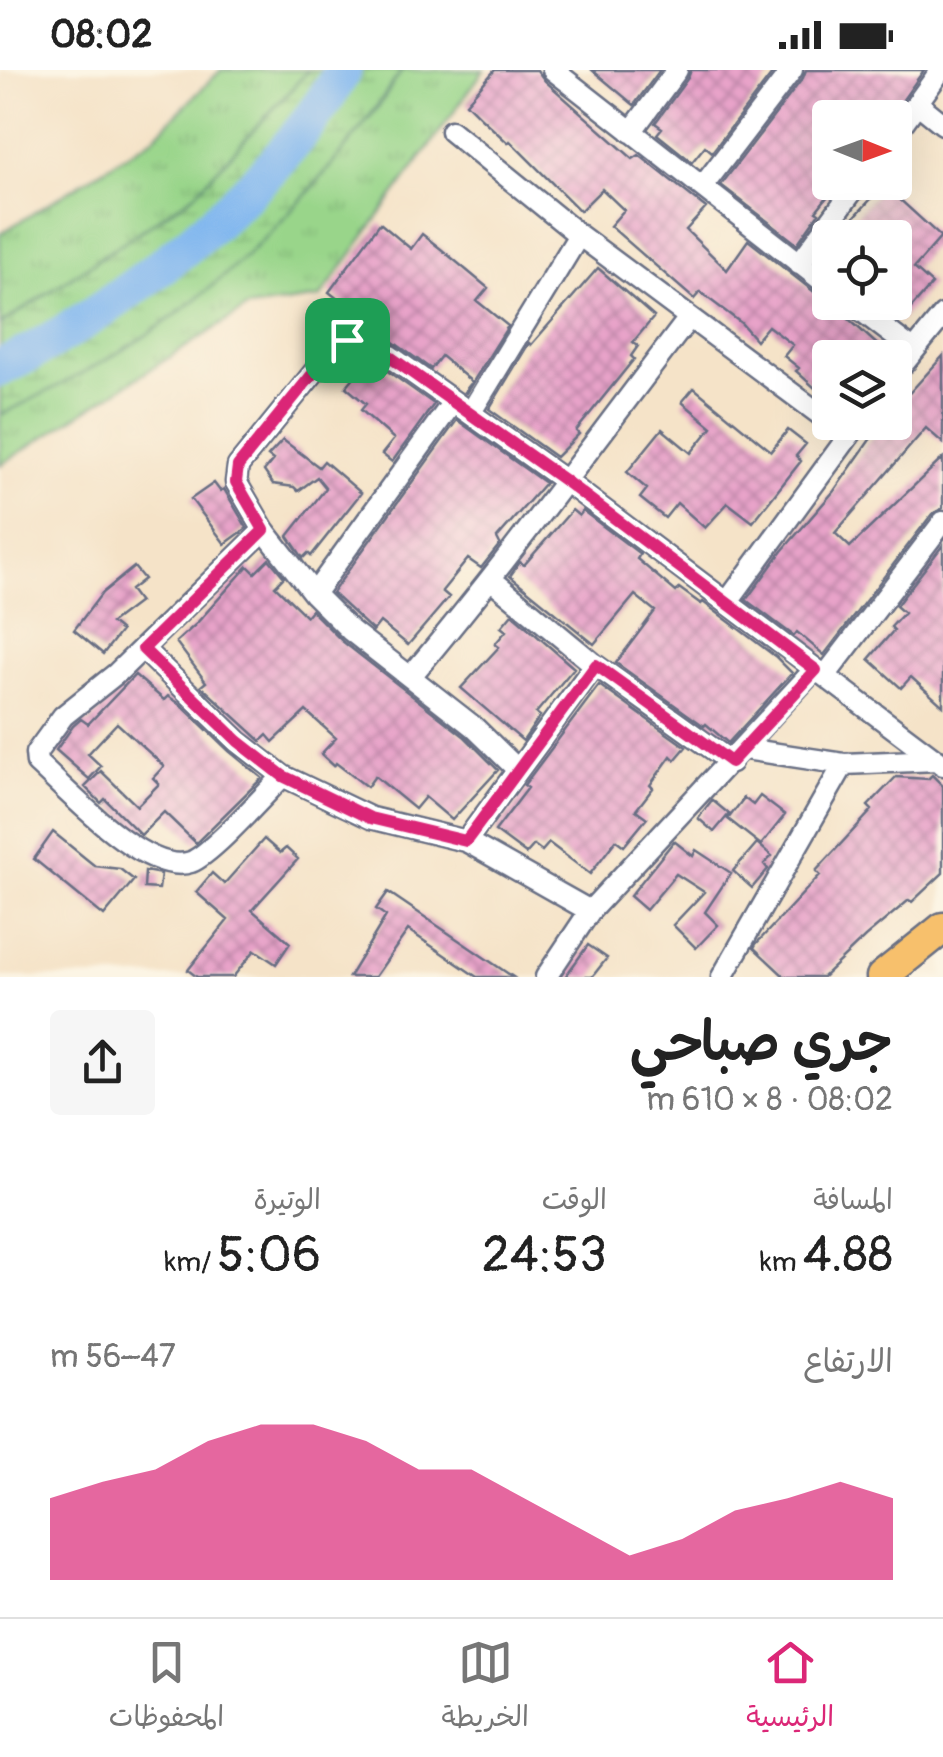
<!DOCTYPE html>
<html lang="ar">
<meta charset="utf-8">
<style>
:root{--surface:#fff;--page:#f6f6f6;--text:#222;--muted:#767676;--line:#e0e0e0;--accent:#db2777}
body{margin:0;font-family:Pangolin,"Playpen Sans Arabic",sans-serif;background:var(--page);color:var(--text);direction:rtl;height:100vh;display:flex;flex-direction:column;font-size:38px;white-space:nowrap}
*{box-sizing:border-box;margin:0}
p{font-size:32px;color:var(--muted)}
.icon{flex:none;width:55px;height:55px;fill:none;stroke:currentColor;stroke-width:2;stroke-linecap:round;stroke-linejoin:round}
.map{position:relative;height:907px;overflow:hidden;direction:ltr}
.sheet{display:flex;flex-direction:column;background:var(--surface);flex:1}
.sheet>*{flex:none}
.needle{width:65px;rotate:91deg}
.tools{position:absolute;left:812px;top:30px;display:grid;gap:20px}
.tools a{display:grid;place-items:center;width:100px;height:100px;border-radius:10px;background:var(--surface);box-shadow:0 10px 40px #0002;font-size:50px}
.pin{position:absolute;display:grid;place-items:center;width:85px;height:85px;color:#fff;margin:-42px;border-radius:20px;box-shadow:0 5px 15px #0006}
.round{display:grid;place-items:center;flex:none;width:105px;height:105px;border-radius:10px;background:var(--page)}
.head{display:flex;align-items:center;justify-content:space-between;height:170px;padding:0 50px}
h1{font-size:55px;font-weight:600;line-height:75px}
.metrics{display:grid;grid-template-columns:repeat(3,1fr);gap:15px;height:170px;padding:10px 50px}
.metrics div{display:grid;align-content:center}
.metrics b{font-size:50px;font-weight:600}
.metrics small{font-size:28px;font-weight:400}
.metrics p{font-size:28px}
.chart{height:280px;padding:20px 50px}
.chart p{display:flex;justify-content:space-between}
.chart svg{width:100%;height:180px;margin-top:10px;fill:var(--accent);opacity:.7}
.status{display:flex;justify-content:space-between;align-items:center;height:70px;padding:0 50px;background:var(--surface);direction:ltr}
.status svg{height:28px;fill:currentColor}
.dock{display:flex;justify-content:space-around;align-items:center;height:140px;border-top:2px solid var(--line);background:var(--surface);font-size:28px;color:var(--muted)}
.dock a{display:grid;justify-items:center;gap:5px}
.dock .active{color:var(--accent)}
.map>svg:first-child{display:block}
.grass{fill:url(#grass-tufts);stroke:#5a8274;stroke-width:2.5}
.wetland{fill:url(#wetland-marsh);stroke:#5a8274;stroke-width:2.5}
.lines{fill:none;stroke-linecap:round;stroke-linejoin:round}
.river{stroke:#7fb6ef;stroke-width:38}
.building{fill:url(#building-cross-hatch)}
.street-casing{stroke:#676e83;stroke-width:25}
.primary-casing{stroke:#676e83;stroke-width:35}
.street{stroke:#fff;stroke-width:20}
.primary{stroke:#f7c06c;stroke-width:30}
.route-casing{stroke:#fff;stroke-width:20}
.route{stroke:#db2777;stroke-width:12}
</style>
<div class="status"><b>08:02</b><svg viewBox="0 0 49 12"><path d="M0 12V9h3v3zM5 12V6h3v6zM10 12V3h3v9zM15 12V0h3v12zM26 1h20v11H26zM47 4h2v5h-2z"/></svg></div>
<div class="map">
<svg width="943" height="907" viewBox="0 0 943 907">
<defs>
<pattern id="grass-tufts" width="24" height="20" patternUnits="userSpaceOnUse" patternTransform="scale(2.5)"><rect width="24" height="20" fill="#99d58a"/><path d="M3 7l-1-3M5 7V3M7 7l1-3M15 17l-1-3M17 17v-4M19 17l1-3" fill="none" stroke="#83b77a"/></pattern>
<pattern id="wetland-marsh" width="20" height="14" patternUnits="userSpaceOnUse" patternTransform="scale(2.5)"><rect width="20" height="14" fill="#99d58a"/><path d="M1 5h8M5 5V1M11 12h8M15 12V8" fill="none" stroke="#83b77a"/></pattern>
<pattern id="building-cross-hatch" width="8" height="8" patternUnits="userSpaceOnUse" patternTransform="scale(2.5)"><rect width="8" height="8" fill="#e8a3c9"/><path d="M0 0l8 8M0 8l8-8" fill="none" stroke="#bb85a6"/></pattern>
</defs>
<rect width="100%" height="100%" fill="#fcf5e5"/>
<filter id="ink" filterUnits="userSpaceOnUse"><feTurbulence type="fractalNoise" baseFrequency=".01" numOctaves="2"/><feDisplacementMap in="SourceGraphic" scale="20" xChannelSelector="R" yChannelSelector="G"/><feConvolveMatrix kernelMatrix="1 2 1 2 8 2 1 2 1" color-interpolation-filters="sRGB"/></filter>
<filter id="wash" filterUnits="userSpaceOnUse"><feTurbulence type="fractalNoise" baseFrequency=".0048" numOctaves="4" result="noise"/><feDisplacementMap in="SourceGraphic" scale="40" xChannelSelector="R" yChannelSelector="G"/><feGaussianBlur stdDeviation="2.25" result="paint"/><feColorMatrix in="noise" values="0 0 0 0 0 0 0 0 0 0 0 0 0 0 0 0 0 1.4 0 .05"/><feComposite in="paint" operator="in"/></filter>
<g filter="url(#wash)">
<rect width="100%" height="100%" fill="#f5e3c8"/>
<!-- grass -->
<path class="grass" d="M 221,0 L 309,0 L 194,125 L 0,255 L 0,164 L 152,69 Z
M 402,0 L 484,0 L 320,228 L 247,238 L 0,395 L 0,345 L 34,328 L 303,129 L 378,37 Z"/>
<!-- wetland -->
<path class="wetland" d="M 309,0 L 402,0 C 336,100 243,203 142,268 C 97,297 48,322 0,345 L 0,255 L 194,125 Z"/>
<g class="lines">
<!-- river -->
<path class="river" d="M 0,298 C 122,239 276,119 343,0"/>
</g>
<g id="blocks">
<!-- building -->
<path class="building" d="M 495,0 L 537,0 L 545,11 L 633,89 L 639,85 L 706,138 L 686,160 L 727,200 L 748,170 L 822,228 L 837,232 L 841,242 L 891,287 L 830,288 L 830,326 L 819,315 L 816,319 L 796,301 L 799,298 L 784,286 L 793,275 L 768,256 L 756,270 L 741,253 L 700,222 L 694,229 L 610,156 L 624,140 L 602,119 L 580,141 L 510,71 L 508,73 L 480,47 L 466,33 Z
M 592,0 L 660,0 L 634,35 Z
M 691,0 L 775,0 L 712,82 L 705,76 L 692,92 L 657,64 L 662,58 L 655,53 L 688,8 Z
M 806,0 L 924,0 L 890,48 L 830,48 L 830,112 L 839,112 L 816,141 L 819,143 L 797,174 L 721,115 L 803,8 Z
M 884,115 L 941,167 L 914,198 L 932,214 L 899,252 L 878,232 L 895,232 L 895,168 L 835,168 Z
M 380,153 L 411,179 L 422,164 L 441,179 L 488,218 L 477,231 L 508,256 L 466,323 L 464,322 L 472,312 L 441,286 L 431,299 L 385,266 L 389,261 L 361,239 L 357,244 L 329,222 Z
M 598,198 L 654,247 L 633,272 L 638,276 L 631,286 L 634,289 L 576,361 L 579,364 L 556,387 L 489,339 L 529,273 L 531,275 Z
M 943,286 L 943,373 L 926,358 L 835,463 L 850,477 L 943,388 L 943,438 L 932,444 L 824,585 L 797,562 L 794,566 L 746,530 L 782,481 L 834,421 L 869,371 L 885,352 L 895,352 L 895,341 L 904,329 Z
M 376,293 L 434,334 L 392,392 L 382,384 L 394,369 L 361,340 L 366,334 L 346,317 L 365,294 L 371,299 Z
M 694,318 L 771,381 L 788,360 L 806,374 L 796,386 L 801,391 L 753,452 L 728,433 L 705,458 L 677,433 L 665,448 L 640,428 L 647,419 L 627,402 L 662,359 L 691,383 L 712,357 L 682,332 Z
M 457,350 L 545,413 L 497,468 L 500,474 L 481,498 L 468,489 L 442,521 L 449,527 L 408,575 L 380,552 L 373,561 L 332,523 Z
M 283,370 L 319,397 L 324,391 L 361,423 L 311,486 L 308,483 L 303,488 L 288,466 L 326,418 L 317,407 L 298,421 L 294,417 L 273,414 L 264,401 L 273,390 L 268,386 Z
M 214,413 L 220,421 L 224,419 L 247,458 L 225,474 L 191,429 Z
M 572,440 L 579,446 L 583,441 L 640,484 L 637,489 L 676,522 L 679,518 L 701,534 L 703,532 L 776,587 L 792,603 L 728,673 L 706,654 L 704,656 L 616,593 L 655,541 L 635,525 L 594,574 L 510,506 L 520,492 L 524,495 Z
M 943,475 L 943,636 L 911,607 L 901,618 L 869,589 L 894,560 L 891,557 L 904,543 L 896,536 Z
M 269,489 L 284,507 L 275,516 L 306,546 L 311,540 L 342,571 L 465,667 L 498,700 L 452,750 L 425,727 L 415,739 L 375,706 L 367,717 L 336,693 L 334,696 L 321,684 L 336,668 L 306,641 L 273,672 L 267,665 L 261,671 L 201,616 L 206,612 L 176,572 L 195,555 L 248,496 L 255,503 Z
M 134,497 L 144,509 L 130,520 L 139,532 L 111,553 L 121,561 L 103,584 L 74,560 L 102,523 Z
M 512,544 L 574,598 L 536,643 L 540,646 L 523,671 L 461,618 L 499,577 L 495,574 L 506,561 L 501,557 Z
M 135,605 L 164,630 L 168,626 L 180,634 L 229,681 L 262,708 L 196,773 L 164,742 L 141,765 L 105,729 L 101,733 L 85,717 L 101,701 L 137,736 L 159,714 L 153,708 L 164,696 L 117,653 L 88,684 L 101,696 L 89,709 L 56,680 L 73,656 L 81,649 L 88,654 Z
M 599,615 L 686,677 L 675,690 L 671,686 L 650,715 L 653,718 L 636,740 L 647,748 L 624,776 L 616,770 L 590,804 L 549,773 L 542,781 L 534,775 L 526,784 L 495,761 L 528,718 L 524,715 Z
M 932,705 L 943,716 L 943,803 L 912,832 L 909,830 L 865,867 L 823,907 L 785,907 L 754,878 L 756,874 L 820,805 L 816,801 L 872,740 L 868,736 L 896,707 L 928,709 Z
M 760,726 L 785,745 L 761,775 L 728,749 L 744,728 L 753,735 Z
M 712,730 L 729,744 L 714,762 L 698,748 Z
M 53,762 L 95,796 L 120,799 L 134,810 L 104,846 L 34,789 Z
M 264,769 L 280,783 L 286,778 L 298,789 L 252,840 L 290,873 L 276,894 L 255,880 L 233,907 L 197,907 L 188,900 L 228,850 L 196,822 L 212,803 L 224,814 Z
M 674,771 L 693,786 L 696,780 L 731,803 L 705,842 L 718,855 L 696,878 L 673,855 L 704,822 L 676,804 L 646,840 L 630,826 Z
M 757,773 L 772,786 L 764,794 L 768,799 L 752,818 L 733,801 Z
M 145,801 L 161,804 L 159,819 L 144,818 Z
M 388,822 L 513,907 L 477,907 L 408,860 L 375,907 L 349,907 L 386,846 L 376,839 Z
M 588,875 L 607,888 L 592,907 L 565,907 Z"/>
</g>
</g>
<g filter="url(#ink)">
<use href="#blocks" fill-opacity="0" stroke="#676e83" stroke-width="2.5"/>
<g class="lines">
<!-- street casing -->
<g class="street-casing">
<path id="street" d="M 553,0 L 830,217
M 917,33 L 943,54
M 451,61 L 579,165 L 849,366
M 631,62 L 677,0
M 895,64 L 941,0
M 703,116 L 792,0
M 799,194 L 859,112
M 850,232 L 913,280
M 895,304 L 943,245
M 471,342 L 579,165
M 264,460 L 117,603 L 63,646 L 36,683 L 37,693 C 68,721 146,807 191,792 C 212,784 264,725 283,706
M 492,510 L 595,595 L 731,692
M 314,524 L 453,332
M 728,531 L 859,352
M 143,579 L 238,671 L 283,706 L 371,748 L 466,771 L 590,841
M 411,606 C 509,490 597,368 689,248
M 825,606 L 943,452
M 745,679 L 844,694 L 937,690
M 517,699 L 474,657 L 350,560 L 314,524 L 264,460 L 236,412 L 238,396 L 328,285 L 347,270 L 366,269 L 564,410 L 943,695
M 466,771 L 595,595
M 546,907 L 590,841 L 815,599
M 722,907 L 844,694"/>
</g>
<!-- primary casing -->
<g class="primary-casing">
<path id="primary" d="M 882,907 L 943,858"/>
</g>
<!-- street -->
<use href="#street" class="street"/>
<!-- primary -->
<use href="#primary" class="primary"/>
</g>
</g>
<g class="lines" filter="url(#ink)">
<!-- route casing -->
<g class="route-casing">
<path id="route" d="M 356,268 L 366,270 L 564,410 L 816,600 L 731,692 L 596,595 L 466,771 L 370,748 L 283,706 L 238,671 L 143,579 L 264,460 L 236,412 L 238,396 L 328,285 L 347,270 Z"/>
</g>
<!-- route -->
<use href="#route" class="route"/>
</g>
</svg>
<div class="tools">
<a><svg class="needle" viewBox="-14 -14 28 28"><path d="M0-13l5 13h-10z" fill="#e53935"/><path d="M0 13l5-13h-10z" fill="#767676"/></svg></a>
<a><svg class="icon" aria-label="locate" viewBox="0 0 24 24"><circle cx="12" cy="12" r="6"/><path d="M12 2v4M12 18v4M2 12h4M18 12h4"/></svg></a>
<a><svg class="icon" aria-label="layers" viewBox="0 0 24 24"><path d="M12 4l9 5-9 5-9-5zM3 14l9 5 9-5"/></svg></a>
</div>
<div class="pin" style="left:347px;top:270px;background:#1e9e55"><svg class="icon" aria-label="arrive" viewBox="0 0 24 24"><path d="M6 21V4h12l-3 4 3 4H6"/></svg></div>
</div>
<section class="sheet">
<div class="head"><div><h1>جري صباحي</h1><p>08:02 · 8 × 610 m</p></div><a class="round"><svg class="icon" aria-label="share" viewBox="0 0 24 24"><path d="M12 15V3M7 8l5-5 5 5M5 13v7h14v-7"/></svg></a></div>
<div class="metrics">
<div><p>المسافة</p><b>4.88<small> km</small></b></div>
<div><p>الوقت</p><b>24:53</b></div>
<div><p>الوتيرة</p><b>5:06<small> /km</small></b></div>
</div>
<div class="chart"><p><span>الارتفاع</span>47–56 m</p>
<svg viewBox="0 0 160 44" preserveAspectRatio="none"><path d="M0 44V24L10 20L20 17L30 10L40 6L50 6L60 10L70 17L80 17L90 24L100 31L110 38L120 34L130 27L140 24L150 20L160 24V44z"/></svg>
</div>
</section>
<nav class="dock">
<a class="active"><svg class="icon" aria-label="home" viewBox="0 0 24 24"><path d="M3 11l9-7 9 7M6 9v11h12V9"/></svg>الرئيسية</a>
<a><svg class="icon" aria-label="map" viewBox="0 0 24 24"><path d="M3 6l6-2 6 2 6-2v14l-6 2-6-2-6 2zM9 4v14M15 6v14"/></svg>الخريطة</a>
<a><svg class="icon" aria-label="saved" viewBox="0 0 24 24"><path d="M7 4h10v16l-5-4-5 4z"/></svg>المحفوظات</a>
</nav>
